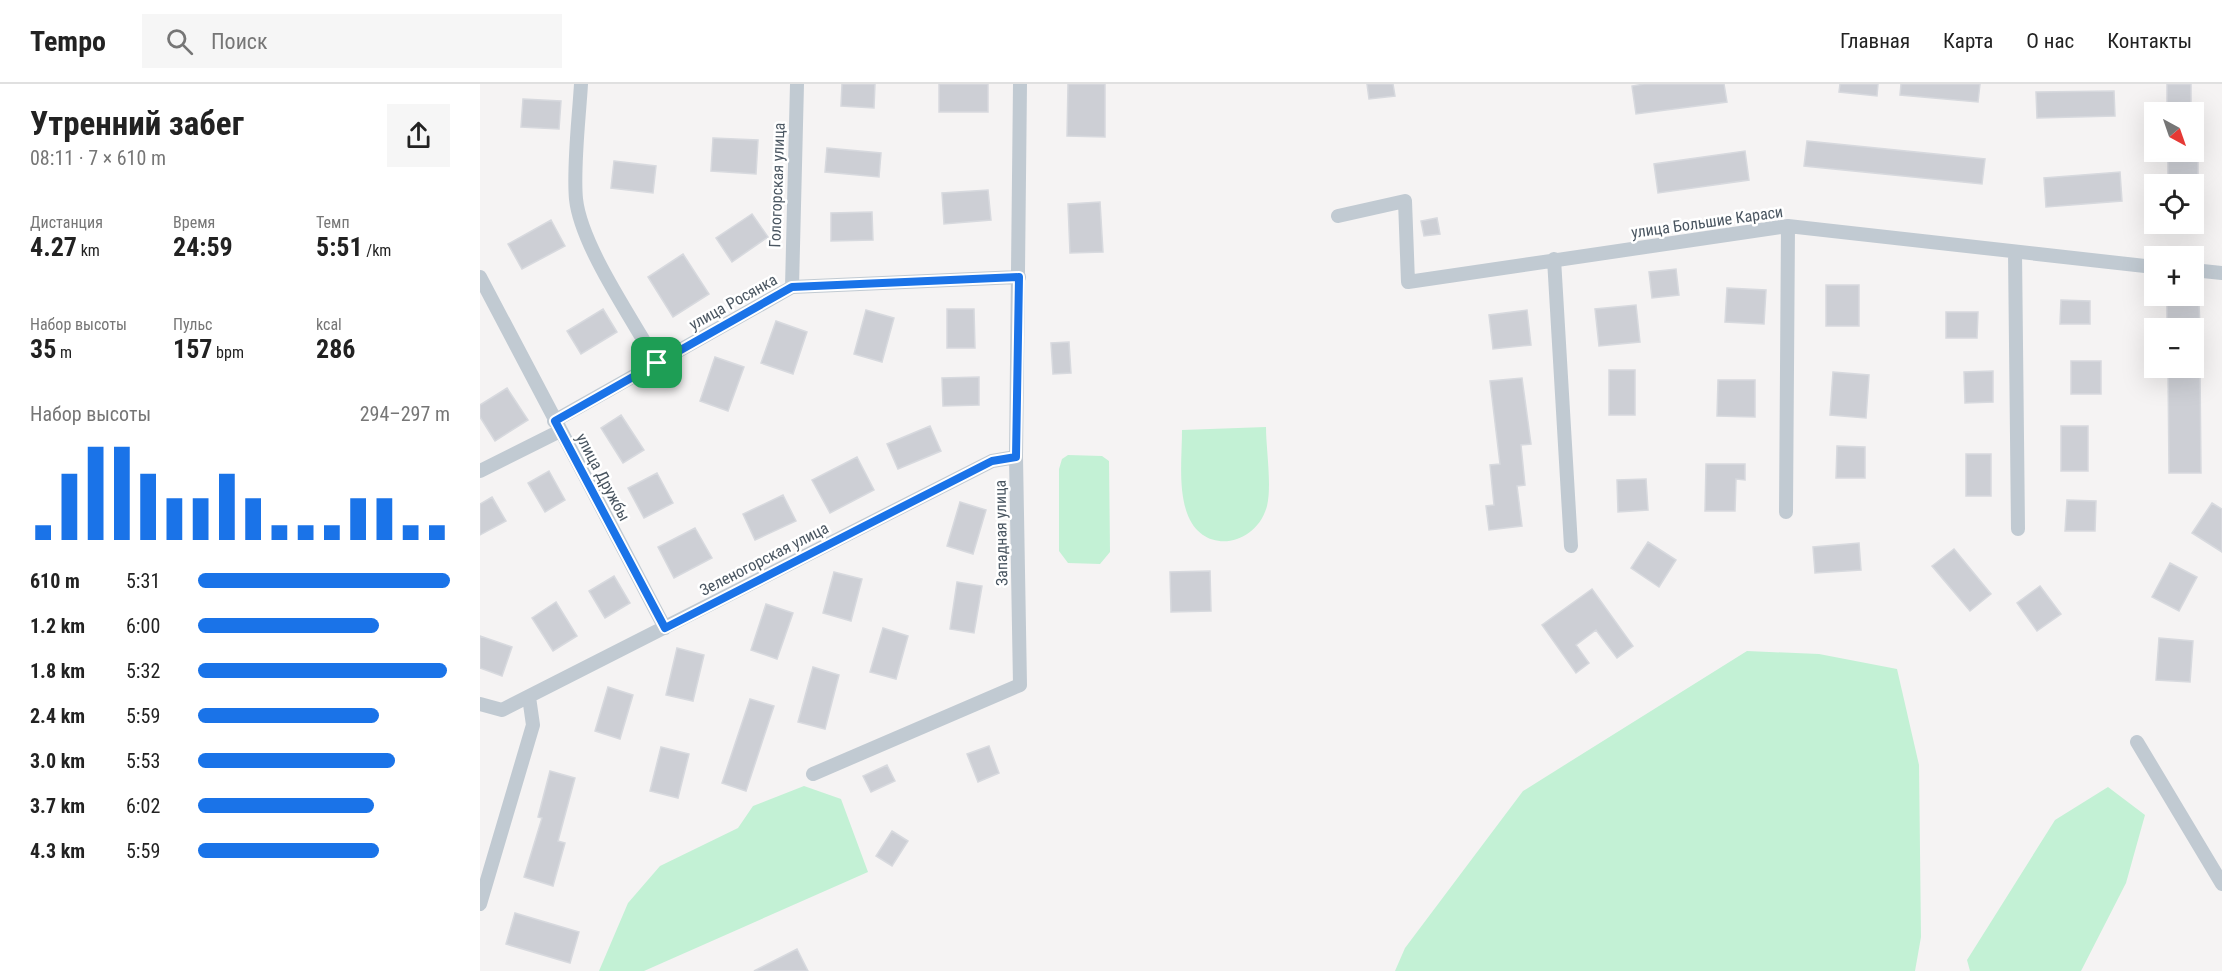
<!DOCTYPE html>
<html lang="ru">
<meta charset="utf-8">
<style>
:root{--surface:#fff;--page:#f6f6f6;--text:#222;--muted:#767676;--line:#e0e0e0;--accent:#1a73e8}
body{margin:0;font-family:"Roboto Condensed",sans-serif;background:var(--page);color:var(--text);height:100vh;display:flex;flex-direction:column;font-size:22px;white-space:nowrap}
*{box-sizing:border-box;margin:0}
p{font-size:20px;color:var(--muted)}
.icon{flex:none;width:33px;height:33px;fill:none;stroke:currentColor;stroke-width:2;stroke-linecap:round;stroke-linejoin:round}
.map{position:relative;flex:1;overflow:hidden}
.drawer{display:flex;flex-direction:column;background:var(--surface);width:480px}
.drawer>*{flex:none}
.needle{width:39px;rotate:140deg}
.buttons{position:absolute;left:1664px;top:18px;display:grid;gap:12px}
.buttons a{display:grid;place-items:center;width:60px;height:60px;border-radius:0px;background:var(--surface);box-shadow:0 6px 24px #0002;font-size:30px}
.pin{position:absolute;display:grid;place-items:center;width:51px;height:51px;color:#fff;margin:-26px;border-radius:12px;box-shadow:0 3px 9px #0006}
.round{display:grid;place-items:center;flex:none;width:63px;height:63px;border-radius:0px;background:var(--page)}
.headline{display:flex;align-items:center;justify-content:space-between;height:102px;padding:0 30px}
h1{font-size:33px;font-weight:700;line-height:45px}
.metrics{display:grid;grid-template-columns:repeat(3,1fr);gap:9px;height:102px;padding:6px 30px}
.metrics div{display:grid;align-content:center}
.metrics b{font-size:26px;font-weight:700}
.metrics small{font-size:16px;font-weight:400}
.metrics p{font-size:16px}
.chart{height:168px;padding:12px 30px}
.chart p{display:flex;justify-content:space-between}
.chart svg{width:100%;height:108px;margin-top:6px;stroke:var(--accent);stroke-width:6}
ul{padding:0 30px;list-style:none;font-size:20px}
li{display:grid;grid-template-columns:96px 72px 1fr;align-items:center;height:45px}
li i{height:15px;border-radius:8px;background:var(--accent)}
header{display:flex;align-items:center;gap:36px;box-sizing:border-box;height:84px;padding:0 30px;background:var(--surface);border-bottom:2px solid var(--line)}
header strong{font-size:28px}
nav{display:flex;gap:33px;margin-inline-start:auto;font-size:21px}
.search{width:420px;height:54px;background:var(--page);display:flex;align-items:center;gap:15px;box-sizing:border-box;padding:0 21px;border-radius:0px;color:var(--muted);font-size:22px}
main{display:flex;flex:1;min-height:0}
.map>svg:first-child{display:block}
.green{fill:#c3f1d5}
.building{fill:#cdcfd5;stroke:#d7d9de;stroke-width:1.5}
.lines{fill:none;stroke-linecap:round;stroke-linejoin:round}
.street{stroke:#c1cad2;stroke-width:14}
.route-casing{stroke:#fff;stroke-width:12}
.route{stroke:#1a73e8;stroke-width:8}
.labels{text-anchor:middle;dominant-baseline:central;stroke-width:5;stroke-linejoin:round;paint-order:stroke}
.street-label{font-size:16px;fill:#4a5661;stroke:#fff}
</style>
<header>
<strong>Tempo</strong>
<div class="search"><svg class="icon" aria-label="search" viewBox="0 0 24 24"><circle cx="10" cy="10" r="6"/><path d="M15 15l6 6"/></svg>Поиск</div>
<nav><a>Главная</a><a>Карта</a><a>О нас</a><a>Контакты</a></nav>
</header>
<main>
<section class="drawer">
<div class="headline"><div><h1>Утренний забег</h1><p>08:11 · 7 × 610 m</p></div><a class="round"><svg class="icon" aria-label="share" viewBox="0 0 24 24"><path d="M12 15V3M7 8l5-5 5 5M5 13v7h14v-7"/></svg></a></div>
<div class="metrics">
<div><p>Дистанция</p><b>4.27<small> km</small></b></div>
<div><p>Время</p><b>24:59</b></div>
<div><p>Темп</p><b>5:51<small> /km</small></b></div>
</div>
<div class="metrics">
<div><p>Набор высоты</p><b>35<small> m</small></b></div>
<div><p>Пульс</p><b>157<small> bpm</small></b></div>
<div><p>kcal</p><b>286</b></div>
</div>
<div class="chart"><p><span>Набор высоты</span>294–297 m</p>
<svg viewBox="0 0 160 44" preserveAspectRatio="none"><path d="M5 44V38M15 44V17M25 44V6M35 44V6M45 44V17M55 44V27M65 44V27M75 44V17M85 44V27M95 44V38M105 44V38M115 44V38M125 44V27M135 44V27M145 44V38M155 44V38"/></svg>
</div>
<ul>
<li><b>610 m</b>5:31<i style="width:100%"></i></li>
<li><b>1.2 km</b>6:00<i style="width:72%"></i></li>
<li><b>1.8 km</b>5:32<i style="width:99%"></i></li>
<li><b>2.4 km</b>5:59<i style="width:72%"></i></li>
<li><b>3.0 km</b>5:53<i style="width:78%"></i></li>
<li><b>3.7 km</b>6:02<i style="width:70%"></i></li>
<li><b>4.3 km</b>5:59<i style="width:72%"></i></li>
</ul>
</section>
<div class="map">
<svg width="1742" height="887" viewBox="0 0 1742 887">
<rect width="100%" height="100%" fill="#f5f3f3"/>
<!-- green -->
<path class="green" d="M 786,343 C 786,365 792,401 787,422 C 776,463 722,472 707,429 C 698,404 702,372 702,346 Z
M 588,371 L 622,372 L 629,377 L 630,468 L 620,480 L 588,479 L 579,467 L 579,385 L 582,375 Z
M 1267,567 L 1339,570 L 1417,585 L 1439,681 L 1441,853 L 1435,887 L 915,887 L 925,864 L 1043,707 Z
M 324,702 L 361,715 L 388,788 L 164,887 L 119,887 L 148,819 L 180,782 L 258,744 L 273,722 Z
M 1628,703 L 1665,731 L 1646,799 L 1601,887 L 1490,887 L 1487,876 L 1575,736 Z"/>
<!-- building -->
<path class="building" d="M 362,0 L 395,0 L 394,24 L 361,22 Z
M 459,0 L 508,0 L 508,28 L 459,28 Z
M 588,0 L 625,0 L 625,53 L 587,52 Z
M 887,0 L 913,0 L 915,12 L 889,15 Z
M 1164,0 L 1244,0 L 1247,18 L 1156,30 L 1152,2 Z
M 1360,0 L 1398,0 L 1397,12 L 1359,8 Z
M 1421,0 L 1500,0 L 1498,18 L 1420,11 Z
M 1687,0 L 1711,0 L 1711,28 L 1687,28 Z
M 1634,7 L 1635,32 L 1557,34 L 1556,8 Z
M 43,15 L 81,17 L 79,45 L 41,43 Z
M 233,54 L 278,56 L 276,90 L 231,87 Z
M 1327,57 L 1505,75 L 1502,100 L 1324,82 Z
M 347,64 L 401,69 L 399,93 L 345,88 Z
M 1265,67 L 1269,96 L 1178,109 L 1174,80 Z
M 1718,75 L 1718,100 L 1688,100 L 1688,76 Z
M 134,77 L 176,82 L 173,109 L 131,104 Z
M 1640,88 L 1642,117 L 1566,123 L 1564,94 Z
M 508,106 L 511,136 L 464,140 L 462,109 Z
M 620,118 L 623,168 L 590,169 L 588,120 Z
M 392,128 L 393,156 L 351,157 L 351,129 Z
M 272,130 L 288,153 L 252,178 L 236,154 Z
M 957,134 L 960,150 L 944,152 L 941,137 Z
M 71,136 L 85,162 L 42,185 L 28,160 Z
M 203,170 L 229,210 L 193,233 L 168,193 Z
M 1196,185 L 1199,211 L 1172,214 L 1169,188 Z
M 1346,201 L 1379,201 L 1379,242 L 1346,242 Z
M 1247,204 L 1286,206 L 1284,240 L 1245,238 Z
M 1581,216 L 1610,217 L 1610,240 L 1580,240 Z
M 1687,218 L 1719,218 L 1720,244 L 1687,244 Z
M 1156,221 L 1160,258 L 1119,262 L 1115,225 Z
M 123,225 L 137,248 L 101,270 L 87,247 Z
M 467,225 L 494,225 L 495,264 L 467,264 Z
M 386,226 L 414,234 L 402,278 L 374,270 Z
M 1047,226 L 1051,261 L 1013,265 L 1009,231 Z
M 1466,228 L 1498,228 L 1497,254 L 1466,254 Z
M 296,237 L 327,248 L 313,290 L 281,279 Z
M 589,258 L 591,289 L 573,290 L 571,259 Z
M 235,273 L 264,283 L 248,327 L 220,317 Z
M 1591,277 L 1621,277 L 1621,310 L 1591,310 Z
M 1688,284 L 1720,284 L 1721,389 L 1689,389 Z
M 1129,286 L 1155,286 L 1155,331 L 1129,331 Z
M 1513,287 L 1513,318 L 1485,319 L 1484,288 Z
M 1353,288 L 1389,291 L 1386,334 L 1350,331 Z
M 499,293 L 499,321 L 463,322 L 462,294 Z
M 1042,294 L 1051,360 L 1041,361 L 1045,401 L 1037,402 L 1042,442 L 1009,446 L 1006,422 L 1014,421 L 1010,381 L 1020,380 L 1010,297 Z
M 1238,296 L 1275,296 L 1275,333 L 1237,332 Z
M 27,304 L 48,336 L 15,357 L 0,333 L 0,321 Z
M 141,331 L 164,366 L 143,379 L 121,344 Z
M 450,342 L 461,367 L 418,385 L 407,360 Z
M 1581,342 L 1608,342 L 1608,387 L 1581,387 Z
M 1357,362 L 1385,363 L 1385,394 L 1356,394 Z
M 1486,370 L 1511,370 L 1511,412 L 1486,412 Z
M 377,373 L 394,406 L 350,429 L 332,396 Z
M 1226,380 L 1265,380 L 1265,396 L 1256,395 L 1255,427 L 1225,427 Z
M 69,387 L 85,416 L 65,428 L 48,399 Z
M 177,389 L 193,419 L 164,434 L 148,404 Z
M 1166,395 L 1168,426 L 1138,428 L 1137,396 Z
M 303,411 L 316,437 L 275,456 L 263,430 Z
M 12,413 L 26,437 L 0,451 L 0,420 Z
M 1587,416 L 1616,417 L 1615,447 L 1585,447 Z
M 480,418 L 506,426 L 493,470 L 467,462 Z
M 1732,419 L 1742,425 L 1742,468 L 1712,449 Z
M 215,444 L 232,474 L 194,494 L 178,463 Z
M 1168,458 L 1196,476 L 1179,503 L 1151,484 Z
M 1379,459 L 1381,486 L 1335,489 L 1333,463 Z
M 1474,465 L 1511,510 L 1490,527 L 1452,482 Z
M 1690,479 L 1717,493 L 1699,527 L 1672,513 Z
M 730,487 L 731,527 L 691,528 L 690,488 Z
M 354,488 L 382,495 L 371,537 L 343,529 Z
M 134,492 L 150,519 L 125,534 L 109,507 Z
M 477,498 L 502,502 L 494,549 L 470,545 Z
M 1560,502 L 1581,530 L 1557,547 L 1537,519 Z
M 1112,505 L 1153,562 L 1137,574 L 1116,546 L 1096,561 L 1109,579 L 1096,589 L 1062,541 Z
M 76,518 L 97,552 L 73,567 L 52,534 Z
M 286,520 L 313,529 L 297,575 L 271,566 Z
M 403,544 L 428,552 L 416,595 L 390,588 Z
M 0,552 L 32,563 L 22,592 L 0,584 Z
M 1679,554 L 1713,557 L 1710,598 L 1676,596 Z
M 197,564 L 224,571 L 213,617 L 186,611 Z
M 333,583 L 359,591 L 345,645 L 318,638 Z
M 128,603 L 153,611 L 140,655 L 115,647 Z
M 270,615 L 294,622 L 266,707 L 242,699 Z
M 509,662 L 519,689 L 498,698 L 487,670 Z
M 181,663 L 209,670 L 198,714 L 170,707 Z
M 407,681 L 415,697 L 391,708 L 383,692 Z
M 70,687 L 95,694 L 78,757 L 85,759 L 73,802 L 44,793 L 62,734 L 58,733 Z
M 412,747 L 428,757 L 412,782 L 396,772 Z
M 35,829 L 99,848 L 90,879 L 26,860 Z
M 317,865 L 328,887 L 274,887 Z"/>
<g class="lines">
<!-- street -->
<path class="street" d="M 101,0 C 99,34 93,83 96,115 C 101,162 153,236 177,279
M 858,132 L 925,117 L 928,198 L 1308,142 L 1674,183
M 1535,168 L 1538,445
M 1074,175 L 1091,462
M 1713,186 L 1742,189
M 0,193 L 185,544
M 312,203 L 317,0
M 74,337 L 312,203 L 539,193
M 0,387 L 80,347
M 1306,428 L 1308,142
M 0,620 L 22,626 L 512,377 L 536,373
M 1657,658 L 1742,800
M 333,690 L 540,601 L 536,373 L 540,0
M 0,820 L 53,641 L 49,613"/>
</g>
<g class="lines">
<!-- route casing -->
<g class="route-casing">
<path id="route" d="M 539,193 L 536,373 L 512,377 L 185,544 L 75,337 L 312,203 Z"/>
</g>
<!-- route -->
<use href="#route" class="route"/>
</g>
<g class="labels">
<!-- street labels -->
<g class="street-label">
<text transform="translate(297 101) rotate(-88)">Гологорская улица</text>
<text transform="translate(1227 138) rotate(-8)">улица Большие Караси</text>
<text transform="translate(253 218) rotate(-29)">улица Росянка</text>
<text transform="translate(123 393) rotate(62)">улица Дружбы</text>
<text transform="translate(521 449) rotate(-91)">Западная улица</text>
<text transform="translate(284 475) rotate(-27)">Зеленогорская улица</text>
</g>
</g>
</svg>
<div class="buttons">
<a><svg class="needle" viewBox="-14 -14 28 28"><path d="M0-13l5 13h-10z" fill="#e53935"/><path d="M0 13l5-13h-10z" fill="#767676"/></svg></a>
<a><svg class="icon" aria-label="locate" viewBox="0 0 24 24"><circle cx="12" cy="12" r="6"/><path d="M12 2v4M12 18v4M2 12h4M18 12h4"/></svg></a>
<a>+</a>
<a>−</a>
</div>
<div class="pin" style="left:177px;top:279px;background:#1e9e55"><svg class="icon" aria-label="arrive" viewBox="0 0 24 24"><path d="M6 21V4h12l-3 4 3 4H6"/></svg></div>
</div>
</main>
